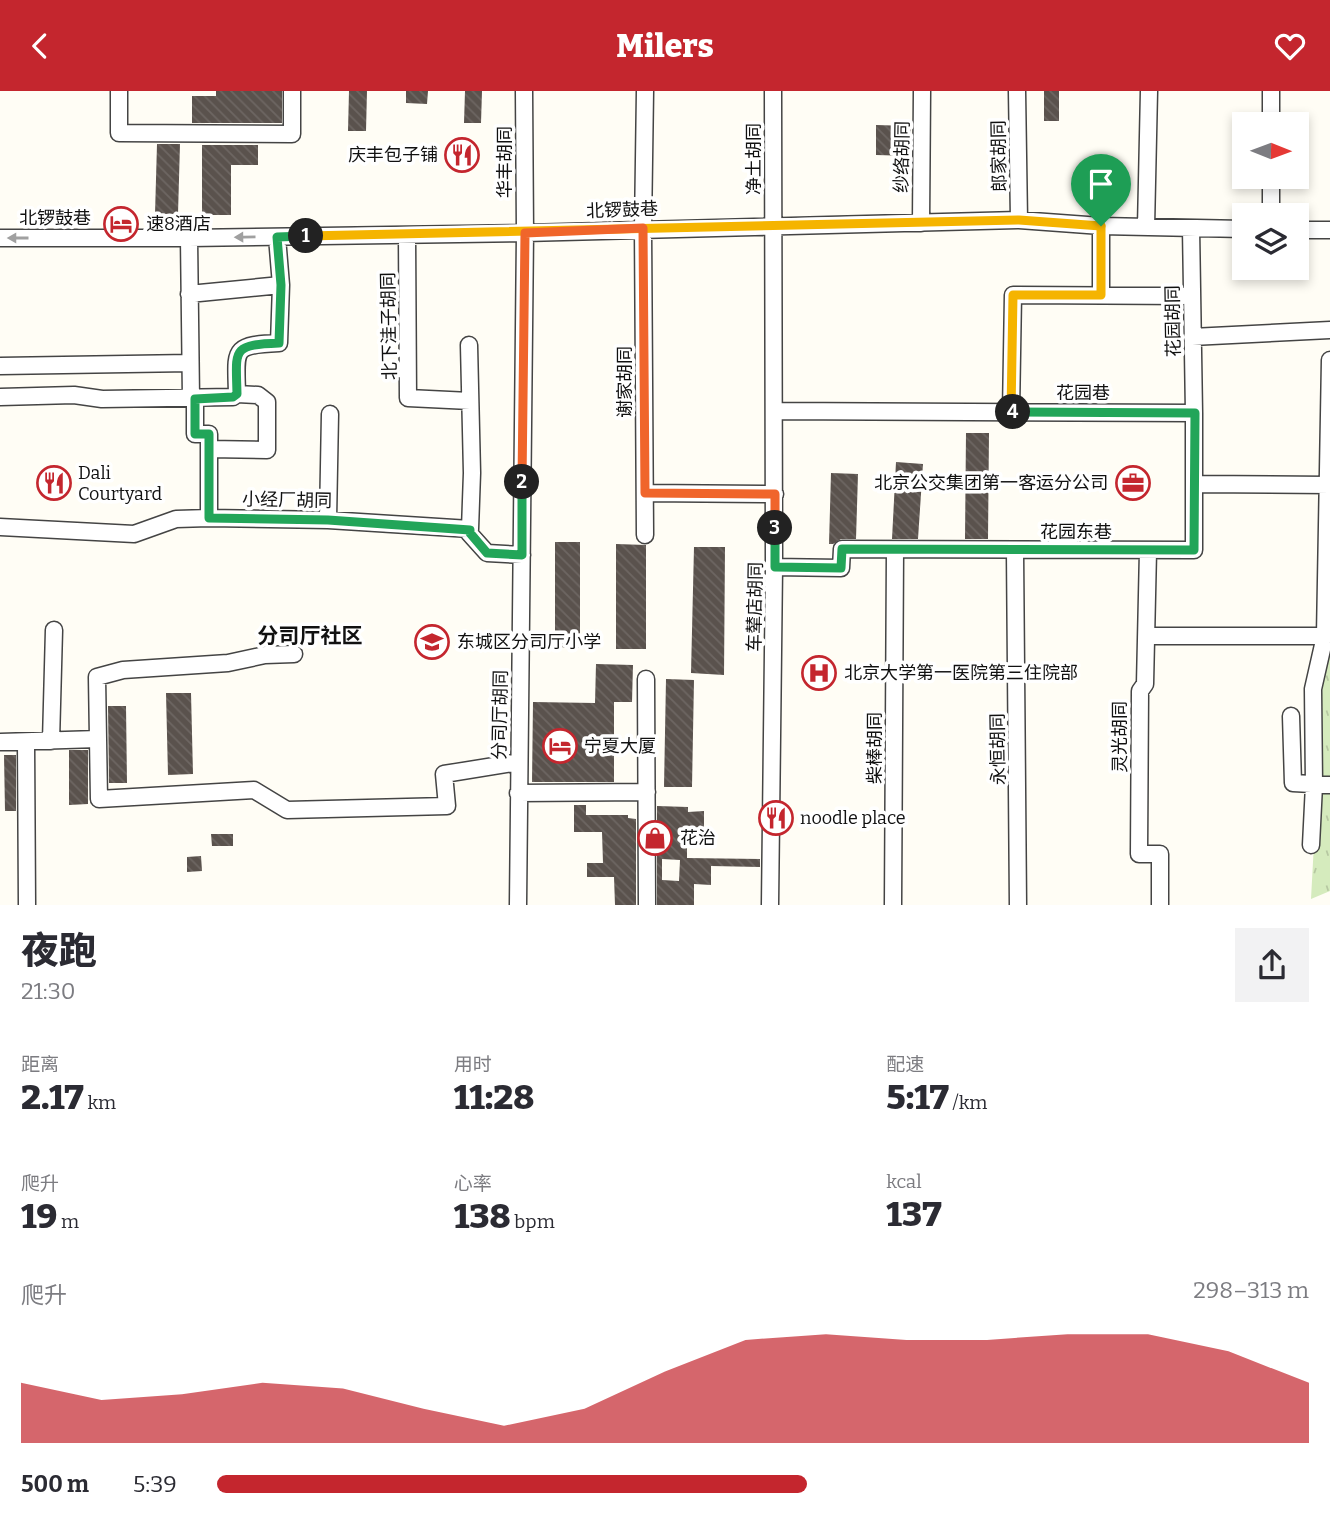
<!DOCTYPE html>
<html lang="zh">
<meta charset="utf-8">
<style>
:root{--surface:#fff;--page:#f2f2f3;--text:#2b2b33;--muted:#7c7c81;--accent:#c4262e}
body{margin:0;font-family:Bitter,"Noto Sans SC",serif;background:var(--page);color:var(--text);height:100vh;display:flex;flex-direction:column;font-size:26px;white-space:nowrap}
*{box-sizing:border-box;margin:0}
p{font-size:23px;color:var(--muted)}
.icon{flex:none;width:38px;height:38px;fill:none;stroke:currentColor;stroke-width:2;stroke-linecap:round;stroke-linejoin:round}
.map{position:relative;height:814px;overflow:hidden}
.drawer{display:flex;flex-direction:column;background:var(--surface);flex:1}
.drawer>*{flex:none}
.needle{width:46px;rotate:91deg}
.fabs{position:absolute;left:1232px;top:21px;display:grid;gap:14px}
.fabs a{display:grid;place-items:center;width:77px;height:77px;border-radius:0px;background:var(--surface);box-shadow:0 4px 10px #0003;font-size:35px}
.pin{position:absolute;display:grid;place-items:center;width:60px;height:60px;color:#fff;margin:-72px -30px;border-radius:50% 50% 50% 0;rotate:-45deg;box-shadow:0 0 7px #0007}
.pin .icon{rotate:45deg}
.km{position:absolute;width:35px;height:35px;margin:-18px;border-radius:50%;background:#222;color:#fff;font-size:19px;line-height:35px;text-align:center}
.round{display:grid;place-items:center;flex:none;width:74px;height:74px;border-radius:0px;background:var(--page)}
.overview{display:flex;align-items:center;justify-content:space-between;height:119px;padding:0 21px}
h1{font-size:38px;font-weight:800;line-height:52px}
.stats{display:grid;grid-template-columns:repeat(3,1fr);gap:10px;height:119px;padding:7px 21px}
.stats div{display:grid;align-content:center}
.stats b{font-size:35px;font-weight:800}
.stats small{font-size:19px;font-weight:400}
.stats p{font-size:19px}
.chart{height:196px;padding:14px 21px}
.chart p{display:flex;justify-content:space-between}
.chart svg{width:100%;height:126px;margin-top:7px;fill:var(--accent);opacity:.7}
ul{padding:0 21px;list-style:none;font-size:23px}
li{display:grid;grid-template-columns:112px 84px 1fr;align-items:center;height:52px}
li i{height:18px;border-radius:9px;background:var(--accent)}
header{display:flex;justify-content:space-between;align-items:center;height:91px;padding:0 21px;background:var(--accent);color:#fff;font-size:32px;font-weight:800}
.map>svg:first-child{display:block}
.park{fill:url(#park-tufts)}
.building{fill:url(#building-back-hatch);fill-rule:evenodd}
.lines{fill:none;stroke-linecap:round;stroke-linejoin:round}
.minor-casing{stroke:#444;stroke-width:19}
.minor{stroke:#fff;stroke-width:16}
.oneway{fill:#a0a0a0}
.split-1-casing{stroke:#fff;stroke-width:14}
.split-2-casing{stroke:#fff;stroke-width:14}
.split-3-casing{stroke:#fff;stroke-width:14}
.split-4-casing{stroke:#fff;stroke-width:14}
.split-5-casing{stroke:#fff;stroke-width:14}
.split-1{stroke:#f5b400;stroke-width:9}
.split-2{stroke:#22a559;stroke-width:9}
.split-3{stroke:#f0652b;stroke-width:9}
.split-4{stroke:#22a559;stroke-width:9}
.split-5{stroke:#f5b400;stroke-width:9}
.labels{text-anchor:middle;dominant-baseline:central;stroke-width:7;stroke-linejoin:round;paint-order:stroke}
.poi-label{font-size:18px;fill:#111;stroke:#fff;text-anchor:start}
.street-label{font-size:18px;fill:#111;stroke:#fff}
.quarter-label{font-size:21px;font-weight:bold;fill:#111;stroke:#fff}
</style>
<header><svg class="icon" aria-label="back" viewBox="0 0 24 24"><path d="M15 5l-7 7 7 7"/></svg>Milers<svg class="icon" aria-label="heart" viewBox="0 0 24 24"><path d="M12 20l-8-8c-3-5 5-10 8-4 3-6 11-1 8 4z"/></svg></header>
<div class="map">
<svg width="1330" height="814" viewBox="0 0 1330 814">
<defs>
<pattern id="park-tufts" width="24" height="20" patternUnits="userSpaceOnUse" patternTransform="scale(1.75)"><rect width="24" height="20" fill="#d5ebbd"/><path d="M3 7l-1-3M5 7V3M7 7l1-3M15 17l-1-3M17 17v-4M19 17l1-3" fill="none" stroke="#b6c8a1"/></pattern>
<pattern id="building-back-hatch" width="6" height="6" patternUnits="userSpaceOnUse" patternTransform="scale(1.75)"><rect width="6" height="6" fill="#5a524d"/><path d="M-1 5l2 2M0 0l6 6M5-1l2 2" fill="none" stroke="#6d6662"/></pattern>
</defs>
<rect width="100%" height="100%" fill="#fffdf5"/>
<!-- park -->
<path class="park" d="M 1330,311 L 1330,800 L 1311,808 L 1324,567 Z"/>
<!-- building -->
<path class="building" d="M 216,0 L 282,0 L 282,32 L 192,32 L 192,5 L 216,5 Z
M 349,0 L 367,0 L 366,40 L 348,40 Z
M 406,0 L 428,0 L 427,13 L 406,12 Z
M 465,0 L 482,0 L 481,32 L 464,32 Z
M 1044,0 L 1059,0 L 1059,30 L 1044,30 Z
M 876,34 L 911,35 L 911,65 L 876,64 Z
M 157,53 L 180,53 L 178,123 L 155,123 Z
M 202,54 L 258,54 L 258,74 L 231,74 L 231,124 L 202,124 Z
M 966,342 L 989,342 L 988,448 L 965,448 Z
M 896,371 L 923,373 L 918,448 L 892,448 Z
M 831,382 L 858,383 L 856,448 L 841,448 L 833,453 L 829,453 Z
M 555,451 L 580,451 L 580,557 L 555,556 Z
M 616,453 L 646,454 L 646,558 L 616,558 Z
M 694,456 L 725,456 L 724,584 L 691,582 Z
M 596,573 L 633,574 L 632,611 L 614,611 L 614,691 L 532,691 L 533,611 L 595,612 Z
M 666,588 L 694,589 L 692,696 L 664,696 Z
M 166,602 L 191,602 L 193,683 L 168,684 Z
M 108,615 L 126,615 L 127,692 L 109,692 Z
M 69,659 L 88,659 L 88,713 L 69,714 Z
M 4,664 L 16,664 L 16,720 L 5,720 Z
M 574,714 L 586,714 L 586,724 L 628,724 L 628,727 L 636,728 L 636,814 L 615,814 L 614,786 L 587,786 L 587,772 L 603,772 L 602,741 L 574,741 Z
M 657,715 L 688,716 L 688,721 L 704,720 L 704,738 L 687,739 L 687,767 L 760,768 L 760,776 L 711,775 L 711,794 L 694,793 L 694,814 L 657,814 ZM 662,768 L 680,769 L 679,790 L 662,789 Z
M 211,743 L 233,743 L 233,755 L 212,755 Z
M 201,765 L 202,780 L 187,781 L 187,766 Z"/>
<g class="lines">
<!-- minor casing -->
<g class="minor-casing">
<path id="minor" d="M 119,0 L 119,42 L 292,43 L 292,0
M 1017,0 L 1019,129
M 1271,0 L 1271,33
M 1271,86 L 1271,124
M 921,132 L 922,0
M 1101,135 L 1101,204
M 1146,136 L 1149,0
M 1191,137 L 1194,322
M 1297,139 L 1330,139
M 407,144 L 408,307 L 470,310
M 0,147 L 189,147 L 525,142 L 1019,129 L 1101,135 L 1244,138
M 189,147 L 191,308
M 189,203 L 281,194 L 277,146
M 1192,246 L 1330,239
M 469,254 L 472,382 L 470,438
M 0,275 L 190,272
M 0,306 L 74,304 L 102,308 L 233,306 L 237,303 C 236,258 231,254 279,252 L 281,194
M 195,308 L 195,343 L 209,343 L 209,427
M 1011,321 L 1013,204 L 1191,205
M 209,358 L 267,359 L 267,311 L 258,304 L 237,303
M 1195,393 L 1330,394
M 645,402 L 775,403
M 328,429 L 330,323
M 0,436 L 134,443 L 176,428 L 209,427 L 328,429 L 470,438 L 469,442 L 487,462 L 522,464
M 645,444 L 643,137 L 645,0
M 1148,460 L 1145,593 L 1140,600 L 1139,763 L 1160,763 L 1160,814
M 1015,461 L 1018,814
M 774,476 L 841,477 L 842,458 L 1194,459 L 1194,322 L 775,320
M 1146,545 L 1325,545 L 1330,269
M 646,588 L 647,814
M 1291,625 L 1293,692 L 1330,694
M 98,648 L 97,586 L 123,579 L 228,572 L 265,564 L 294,563
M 51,650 L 54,539
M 0,651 L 98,648 L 99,708 L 254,699 L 287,719 L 447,715 L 444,683 L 519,671
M 26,651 L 27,814
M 518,702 L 647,701
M 1311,754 L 1314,694 L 1313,598 L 1325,545
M 518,814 L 525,142 L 524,0
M 770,814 L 774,476 L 773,0
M 893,814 L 895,459"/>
</g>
<!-- minor -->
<use href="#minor" class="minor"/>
</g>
<!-- one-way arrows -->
<defs><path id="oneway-solid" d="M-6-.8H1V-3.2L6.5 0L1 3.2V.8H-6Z" transform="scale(1.75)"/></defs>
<g class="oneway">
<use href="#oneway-solid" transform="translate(245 146) rotate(179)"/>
<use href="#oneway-solid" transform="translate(18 147) rotate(-180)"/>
</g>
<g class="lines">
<!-- split-1 casing -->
<g class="split-1-casing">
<path id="split-1" d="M 306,145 L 1019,129 L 1101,135"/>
</g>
<!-- split-2 casing -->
<g class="split-2-casing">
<path id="split-2" d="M 306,145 L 277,146 L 281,194 L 279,252 C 231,254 236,258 237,303 L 233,306 L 195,308 L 195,343 L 209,343 L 209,427 L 328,429 L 470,439 L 470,442 L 487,462 L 522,464 L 522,391"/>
</g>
<!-- split-3 casing -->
<g class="split-3-casing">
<path id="split-3" d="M 522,391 L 525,142 L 643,137 L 645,402 L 775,403 L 775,437"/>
</g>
<!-- split-4 casing -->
<g class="split-4-casing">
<path id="split-4" d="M 775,437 L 775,476 L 841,477 L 842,458 L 1194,459 L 1195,322 L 1013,321"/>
</g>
<!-- split-5 casing -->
<g class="split-5-casing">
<path id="split-5" d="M 1013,321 L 1011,321 L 1013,204 L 1101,204 L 1101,135"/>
</g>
<!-- split-1 -->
<use href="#split-1" class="split-1"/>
<!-- split-2 -->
<use href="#split-2" class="split-2"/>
<!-- split-3 -->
<use href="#split-3" class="split-3"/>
<!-- split-4 -->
<use href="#split-4" class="split-4"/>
<!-- split-5 -->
<use href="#split-5" class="split-5"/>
</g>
<!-- icons -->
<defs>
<g id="restaurant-ring" transform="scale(1.75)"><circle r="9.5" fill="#fff" stroke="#c4262e" stroke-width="1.5"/><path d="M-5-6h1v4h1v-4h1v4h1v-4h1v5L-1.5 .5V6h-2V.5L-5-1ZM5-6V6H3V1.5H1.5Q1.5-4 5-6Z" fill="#c4262e"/></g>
<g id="hotel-ring" transform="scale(1.75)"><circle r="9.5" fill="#fff" stroke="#c4262e" stroke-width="1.5"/><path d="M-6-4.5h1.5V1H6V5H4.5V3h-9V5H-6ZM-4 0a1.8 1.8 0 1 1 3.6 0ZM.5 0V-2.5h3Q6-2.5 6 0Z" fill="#c4262e"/></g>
<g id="office-ring" transform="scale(1.75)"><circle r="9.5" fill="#fff" stroke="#c4262e" stroke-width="1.5"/><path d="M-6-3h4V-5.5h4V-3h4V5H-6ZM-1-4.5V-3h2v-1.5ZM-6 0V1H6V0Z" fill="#c4262e"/></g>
<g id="school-ring" transform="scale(1.75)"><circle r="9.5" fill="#fff" stroke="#c4262e" stroke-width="1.5"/><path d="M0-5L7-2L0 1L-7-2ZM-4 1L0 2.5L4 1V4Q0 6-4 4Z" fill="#c4262e"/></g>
<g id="hospital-ring" transform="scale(1.75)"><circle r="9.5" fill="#fff" stroke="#c4262e" stroke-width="1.5"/><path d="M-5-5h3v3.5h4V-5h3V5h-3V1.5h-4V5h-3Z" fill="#c4262e"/></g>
<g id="shop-ring" transform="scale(1.75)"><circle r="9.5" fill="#fff" stroke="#c4262e" stroke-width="1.5"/><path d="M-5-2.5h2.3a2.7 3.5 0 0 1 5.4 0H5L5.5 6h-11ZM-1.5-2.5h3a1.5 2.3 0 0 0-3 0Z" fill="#c4262e"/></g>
</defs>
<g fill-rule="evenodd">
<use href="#restaurant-ring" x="462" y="64"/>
<use href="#hotel-ring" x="121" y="133"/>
<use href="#restaurant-ring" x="54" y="392"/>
<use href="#office-ring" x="1133" y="392"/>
<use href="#school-ring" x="432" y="551"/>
<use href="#hospital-ring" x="819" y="582"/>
<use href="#hotel-ring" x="560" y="655"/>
<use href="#restaurant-ring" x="776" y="727"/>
<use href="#shop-ring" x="655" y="747"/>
</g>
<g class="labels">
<!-- poi labels -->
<g class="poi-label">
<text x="438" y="64" text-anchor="end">庆丰包子铺</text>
<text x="146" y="133">速8酒店</text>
<text x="78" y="382">Dali<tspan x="78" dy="21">Courtyard</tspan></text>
<text x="1108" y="392" text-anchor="end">北京公交集团第一客运分公司</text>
<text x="457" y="551">东城区分司厅小学</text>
<text x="844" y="582">北京大学第一医院第三住院部</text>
<text x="584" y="655">宁夏大厦</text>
<text x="800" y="727">noodle place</text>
<text x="680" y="747">花治</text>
</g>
<!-- street labels -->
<g class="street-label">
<text transform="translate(999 65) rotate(-91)">郎家胡同</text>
<text transform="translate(902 66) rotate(-89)">纱络胡同</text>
<text transform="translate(754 68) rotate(-90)">净土胡同</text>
<text transform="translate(505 71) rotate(-90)">华丰胡同</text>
<text transform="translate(622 119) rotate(-2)">北锣鼓巷</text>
<text x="55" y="127">北锣鼓巷</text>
<text transform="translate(1173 230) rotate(-91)">花园胡同</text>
<text transform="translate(389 235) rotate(-91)">北下洼子胡同</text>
<text transform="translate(625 291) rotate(-90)">谢家胡同</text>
<text x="1083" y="302">花园巷</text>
<text transform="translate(287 409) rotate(1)">小经厂胡同</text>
<text x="1076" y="441">花园东巷</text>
<text transform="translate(755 516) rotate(-89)">车辇店胡同</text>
<text transform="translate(500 624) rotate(-89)">分司厅胡同</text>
<text transform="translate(1120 646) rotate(-90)">灵光胡同</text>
<text transform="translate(875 657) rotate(-90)">柴棒胡同</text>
<text transform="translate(998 658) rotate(-91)">永恒胡同</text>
</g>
<!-- quarter labels -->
<g class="quarter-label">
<text x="310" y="545">分司厅社区</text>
</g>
</g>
</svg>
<div class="fabs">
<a><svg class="needle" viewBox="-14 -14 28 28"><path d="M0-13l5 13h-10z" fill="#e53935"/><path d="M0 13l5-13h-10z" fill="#7c7c81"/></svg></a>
<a><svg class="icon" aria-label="layers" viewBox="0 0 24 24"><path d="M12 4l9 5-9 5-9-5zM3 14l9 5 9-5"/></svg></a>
</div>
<div class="pin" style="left:1101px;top:135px;background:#1e9e55"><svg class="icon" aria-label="arrive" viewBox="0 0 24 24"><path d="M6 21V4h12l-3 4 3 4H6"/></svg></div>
<b class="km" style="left:306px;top:145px">1</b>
<b class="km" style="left:522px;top:391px">2</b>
<b class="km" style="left:775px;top:437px">3</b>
<b class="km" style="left:1013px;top:321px">4</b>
</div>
<section class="drawer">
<div class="overview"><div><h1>夜跑</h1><p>21:30</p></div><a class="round"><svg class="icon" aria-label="share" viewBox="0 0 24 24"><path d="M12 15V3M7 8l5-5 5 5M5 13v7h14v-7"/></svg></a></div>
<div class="stats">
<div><p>距离</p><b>2.17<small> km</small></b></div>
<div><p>用时</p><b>11:28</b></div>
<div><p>配速</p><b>5:17<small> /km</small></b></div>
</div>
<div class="stats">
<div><p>爬升</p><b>19<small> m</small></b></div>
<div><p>心率</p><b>138<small> bpm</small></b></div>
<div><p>kcal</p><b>137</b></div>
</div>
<div class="chart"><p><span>爬升</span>298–313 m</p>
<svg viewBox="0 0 160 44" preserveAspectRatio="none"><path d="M0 44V23L10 29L20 27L30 23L40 25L50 32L60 38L70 32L80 19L90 8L100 6L110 8L120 8L130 6L140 6L150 12L160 23V44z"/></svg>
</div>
<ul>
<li><b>500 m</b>5:39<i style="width:54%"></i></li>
</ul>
</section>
